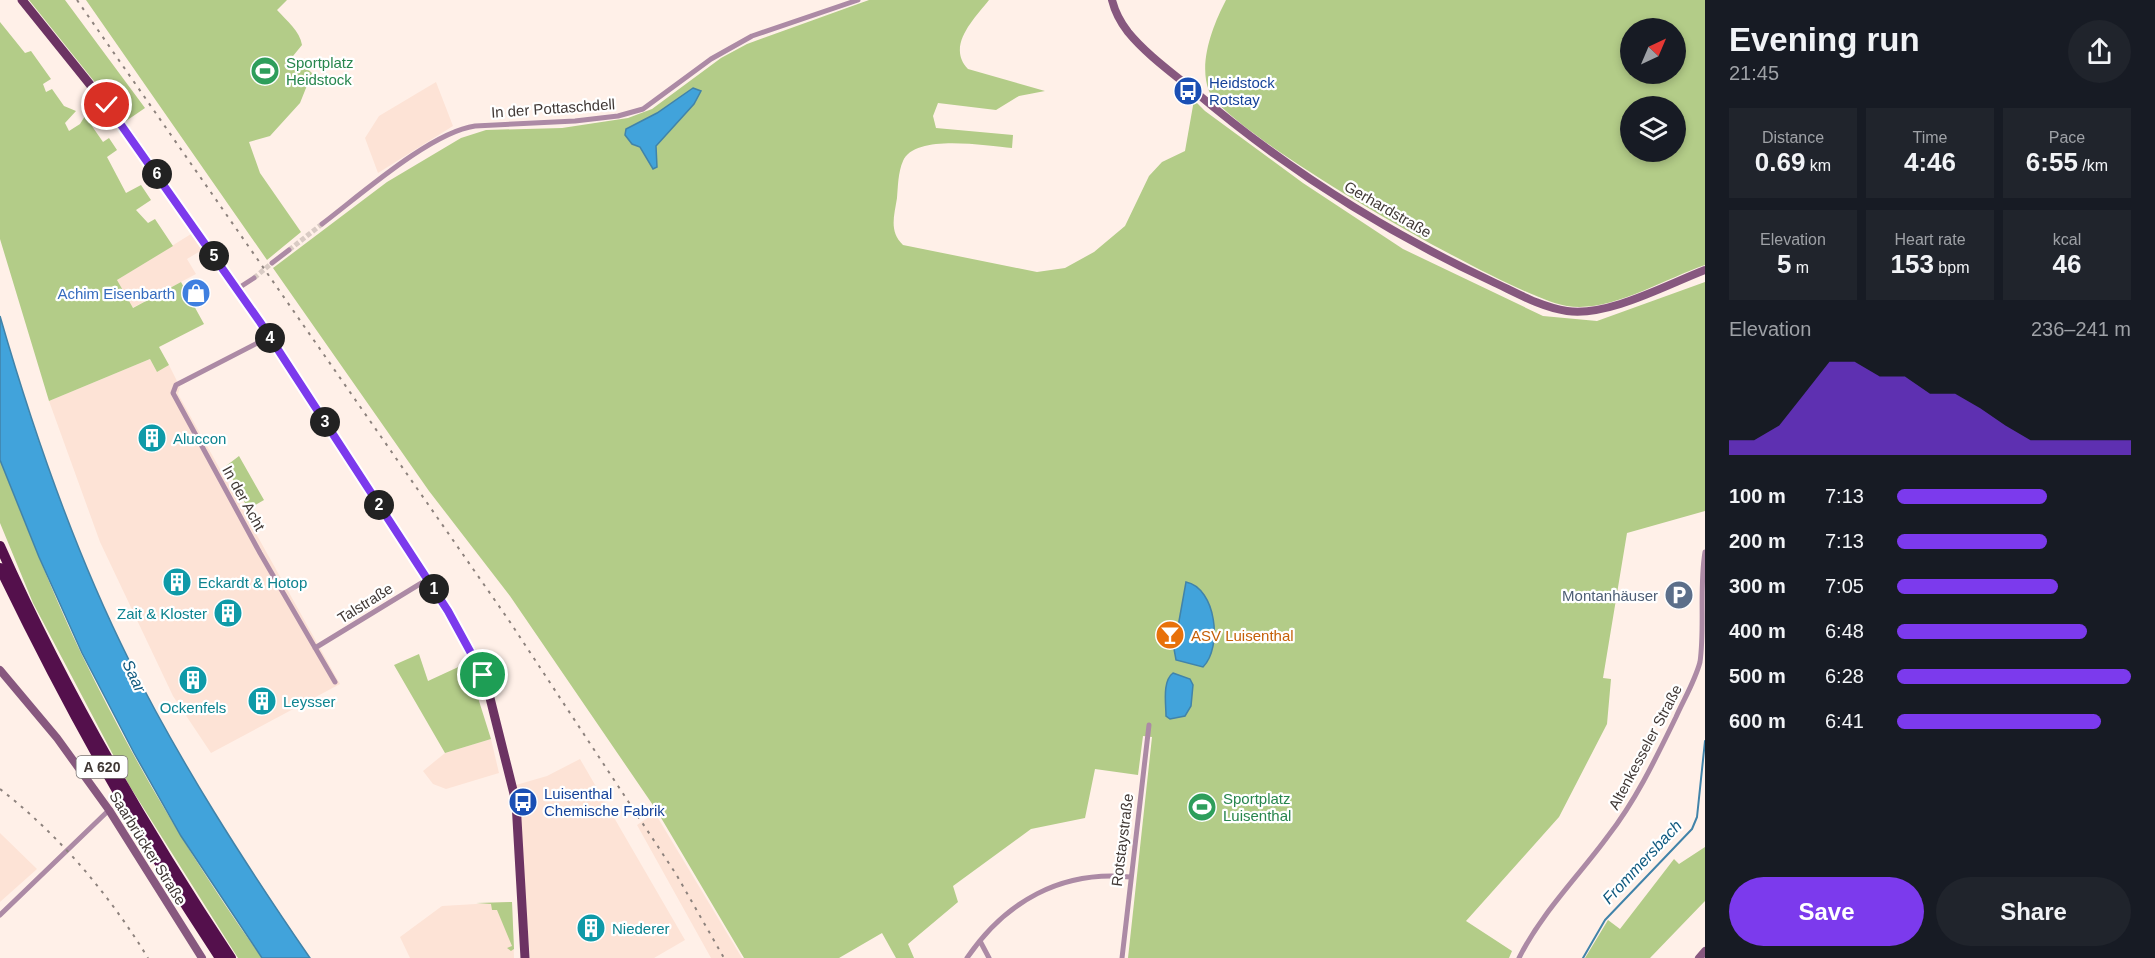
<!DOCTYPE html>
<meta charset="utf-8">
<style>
:root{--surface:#171b24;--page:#20242c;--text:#f1f3f6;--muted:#9ea1a6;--accent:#7c3aed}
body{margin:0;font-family:Helvetica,sans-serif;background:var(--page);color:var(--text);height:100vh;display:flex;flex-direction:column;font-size:22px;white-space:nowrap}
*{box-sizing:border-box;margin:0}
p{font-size:20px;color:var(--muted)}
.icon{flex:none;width:33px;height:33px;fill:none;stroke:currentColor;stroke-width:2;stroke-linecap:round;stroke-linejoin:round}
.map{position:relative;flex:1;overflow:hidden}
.details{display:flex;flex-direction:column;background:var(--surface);width:450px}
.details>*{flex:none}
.needle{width:39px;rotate:44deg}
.buttons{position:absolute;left:1620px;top:18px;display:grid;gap:12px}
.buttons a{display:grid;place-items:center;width:66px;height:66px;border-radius:50%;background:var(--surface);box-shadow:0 3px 9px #0003;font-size:30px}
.pin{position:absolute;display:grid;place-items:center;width:51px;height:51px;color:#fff;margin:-26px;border:3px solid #fff;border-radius:50%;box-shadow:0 2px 6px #0007}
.km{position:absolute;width:30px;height:30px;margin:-15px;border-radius:50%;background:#222;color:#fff;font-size:16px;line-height:30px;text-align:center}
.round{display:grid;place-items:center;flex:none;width:63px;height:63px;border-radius:32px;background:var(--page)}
.overview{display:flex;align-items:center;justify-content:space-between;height:102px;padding:0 24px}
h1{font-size:33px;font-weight:800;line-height:45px}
.figures{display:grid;grid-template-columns:repeat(3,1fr);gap:9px;height:102px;padding:6px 24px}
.figures div{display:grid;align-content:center;border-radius:0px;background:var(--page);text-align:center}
.figures b{font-size:26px;font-weight:800}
.figures small{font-size:16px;font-weight:400}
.figures p{font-size:16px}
.chart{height:168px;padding:12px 24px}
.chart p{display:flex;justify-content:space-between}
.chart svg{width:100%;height:108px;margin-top:6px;fill:var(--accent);opacity:.7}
.action{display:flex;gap:12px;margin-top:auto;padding:12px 24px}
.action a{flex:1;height:69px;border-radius:36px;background:var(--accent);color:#fff;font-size:24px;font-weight:800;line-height:69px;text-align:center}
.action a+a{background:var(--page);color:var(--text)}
ul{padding:0 24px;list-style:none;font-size:20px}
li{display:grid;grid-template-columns:96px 72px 1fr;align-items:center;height:45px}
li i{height:15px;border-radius:8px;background:var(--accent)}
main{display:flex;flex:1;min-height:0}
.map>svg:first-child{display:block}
.built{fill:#fde3d6}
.green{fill:#b3cc88;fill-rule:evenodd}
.water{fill:#41a3db;stroke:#4183a9;stroke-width:1.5}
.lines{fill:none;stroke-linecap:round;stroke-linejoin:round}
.stream{stroke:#4183a9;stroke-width:2}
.street-tunnel{stroke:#d9cbc4;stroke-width:5;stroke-dasharray:5 2.5;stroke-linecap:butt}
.street{stroke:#ac8aa5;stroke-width:5}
.secondary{stroke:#87587f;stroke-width:8}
.primary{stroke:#6c3363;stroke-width:9}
.highway{stroke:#54104c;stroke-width:10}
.rail{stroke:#8d827d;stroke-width:2;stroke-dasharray:3 6;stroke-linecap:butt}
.route-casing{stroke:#fff;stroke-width:12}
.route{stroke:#7c3aed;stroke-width:8}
.labels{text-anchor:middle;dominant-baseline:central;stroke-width:4.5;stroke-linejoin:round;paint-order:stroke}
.shield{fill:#fff;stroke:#797472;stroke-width:1.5}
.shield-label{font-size:14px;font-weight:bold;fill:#403835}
.leisure-label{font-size:15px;fill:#27864d;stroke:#fff;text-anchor:start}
.transit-label{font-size:15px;fill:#164399;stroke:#fff;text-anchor:start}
.street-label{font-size:15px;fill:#403835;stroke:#fff}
.shop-label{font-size:15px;fill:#366cbe;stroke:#fff;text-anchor:end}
.culture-label{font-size:15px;fill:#0d838f;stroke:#fff;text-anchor:start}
.service-label{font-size:15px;fill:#4e5e75;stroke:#fff;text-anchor:end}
.food-label{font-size:15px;fill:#c56008;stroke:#fff;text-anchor:start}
.water-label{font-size:16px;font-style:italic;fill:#0f597f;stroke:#fff}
</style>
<main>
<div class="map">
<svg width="1705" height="958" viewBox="0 0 1705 958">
<rect width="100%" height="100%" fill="#fff0e8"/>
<!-- built -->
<path class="built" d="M 436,82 L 453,126 L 378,173 L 365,138 L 379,116 Z
M 191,234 L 202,250 L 187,259 L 196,274 L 132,308 L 117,280 Z
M 150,359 L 157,372 L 169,365 L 180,387 L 178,394 L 340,684 L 211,753 L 173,696 L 100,542 L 49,401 Z
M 491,739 L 499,773 L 446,789 L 433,784 L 423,771 L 445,753 Z
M 580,759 L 685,940 L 654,958 L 530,958 L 516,785 L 547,776 Z
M 655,813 L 742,958 L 711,958 L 637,825 Z
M 0,833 L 37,869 L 0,902 Z
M 512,902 L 514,958 L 410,958 L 400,937 L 442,906 Z"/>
<!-- green -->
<path class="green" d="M 29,0 L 65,0 L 145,108 L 126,121 Z
M 86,0 L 287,0 L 277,10 C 287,21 300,31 302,45 L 293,56 L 312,73 L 300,103 L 270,136 L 249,142 L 260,173 L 301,232 L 267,260 Z
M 869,0 L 989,0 C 974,19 946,46 968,69 L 1045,91 L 1019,96 L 996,110 L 938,103 L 933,116 L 936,128 L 1013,135 L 1012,148 C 986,146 915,133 903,161 C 898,172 898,187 897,198 C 894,217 889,231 903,245 L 1037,272 L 1065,268 L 1094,252 L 1125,226 L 1149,176 L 1162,162 L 1185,151 L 1194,100 L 1205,111 L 1303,183 L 1403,249 L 1543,316 L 1597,321 L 1705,282 L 1705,511 L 1627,533 L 1603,678 L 1611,679 L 1607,724 L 1559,817 L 1466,921 L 1512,951 L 1509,958 L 1128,958 L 1152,737 L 1143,736 L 1138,775 L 1095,769 L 1085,818 L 1031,829 L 953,886 L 958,902 L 908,944 L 914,958 L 896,958 L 882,933 L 839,958 L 744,958 L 657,811 L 510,596 L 429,491 L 273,268 L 387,182 L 461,138 L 486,130 L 562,128 L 628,118 L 652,109 L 721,58 L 747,44 Z
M 1226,0 L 1705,0 L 1705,265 C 1664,279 1610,313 1567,306 C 1515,299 1227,134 1209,91 C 1198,63 1213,25 1226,0 ZM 1630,28 L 1676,28 L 1676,74 L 1630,74 ZM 1630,106 L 1676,106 L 1676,152 L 1630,152 Z
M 0,22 L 25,53 L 31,51 L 51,79 L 43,84 L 46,92 L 52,89 L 64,106 L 76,111 L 65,123 L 69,131 L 80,124 L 85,116 L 103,142 L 109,138 L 117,150 L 107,157 L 126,193 L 141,185 L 151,200 L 136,210 L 148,223 L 155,219 L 173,246 L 117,280 L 133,308 L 181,282 L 204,324 L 159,347 L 169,365 L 157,372 L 150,359 L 49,401 L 0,239 Z
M 239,456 L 264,500 L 248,509 L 226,466 Z
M 0,460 C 26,525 51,590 81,653 C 132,759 193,862 262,958 L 238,958 L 129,785 L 33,603 L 0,523 Z
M 419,654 L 428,681 L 467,663 L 491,739 L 445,753 L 394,665 Z
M 1705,847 L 1705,901 L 1650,958 L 1585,958 L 1608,920 L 1620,929 L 1674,859 L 1679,864 Z
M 512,902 L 514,949 L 511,951 L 507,948 L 512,946 L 497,910 L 492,910 L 491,904 L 476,903 Z"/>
<!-- water -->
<path class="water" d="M 693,88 L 701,91 L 694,104 L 656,146 L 657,167 L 653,169 L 640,147 L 632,144 L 625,135 L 626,129 L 657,113 Z
M 0,316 C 34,434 74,550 129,660 C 181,764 244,862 310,958 L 262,958 L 181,836 L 134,753 L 82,653 L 39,557 L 0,460 Z
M 1186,582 C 1216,588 1223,647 1203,667 L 1176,660 L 1174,649 Z
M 1173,673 L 1190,679 L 1193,685 L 1191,706 L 1185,716 L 1170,719 L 1166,716 C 1166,704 1162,681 1173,673 Z"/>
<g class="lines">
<!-- stream -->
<path class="stream" d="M 1583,958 L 1605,920 L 1692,829 L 1697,817 L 1705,741"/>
<!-- street-tunnel -->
<path class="street-tunnel" d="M 289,250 L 322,224
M 254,278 L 272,263"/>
<!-- street -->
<path class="street" d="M 322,224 C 359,196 431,132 475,126 L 575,121 L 618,116 L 643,109 L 711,59 L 752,36 L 858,0
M 272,263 L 289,250
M 237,289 L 254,278
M 269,337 L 176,385 L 173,393 L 260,553 L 335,682
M 315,648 L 428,579
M 0,915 L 109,810
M 980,941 L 989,958
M 967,958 C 1005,902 1061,870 1130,877
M 1122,958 L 1149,725
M 1519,958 C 1542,912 1578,877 1608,836 C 1636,800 1656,758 1676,717 C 1684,699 1695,681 1700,662 C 1705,627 1699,589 1705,552"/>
<!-- secondary -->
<path class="secondary" d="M 1112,0 C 1115,12 1121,23 1128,32 C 1146,54 1171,72 1193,90 C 1282,166 1384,231 1491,281 C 1515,292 1540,307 1567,311 C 1608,317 1666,285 1705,270
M 0,670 L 57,738 L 109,810 L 202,958
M 1699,958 L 1705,951"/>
<!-- primary -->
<path class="primary" d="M 22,0 L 121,123 L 244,299 L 421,569 L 478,662 L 488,690 L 516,802 L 525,958"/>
<!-- highway -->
<path class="highway" d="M 0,546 C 64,690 144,827 231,958
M 0,568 C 65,703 137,833 220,958"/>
<!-- rail -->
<path class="rail" d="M 77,0 L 510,622 L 676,874 L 724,958
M 0,789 C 60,836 108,893 148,958"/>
</g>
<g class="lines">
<!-- route casing -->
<g class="route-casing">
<path id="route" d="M 107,105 L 260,322 L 448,611 L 483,675"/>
</g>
<!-- route -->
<use href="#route" class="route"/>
</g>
<!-- icons -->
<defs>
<g id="stadium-disc" transform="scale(1.5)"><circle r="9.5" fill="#2e9e5b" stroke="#fff"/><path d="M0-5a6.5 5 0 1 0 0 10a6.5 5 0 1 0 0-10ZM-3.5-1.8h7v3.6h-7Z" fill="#fff"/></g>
<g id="bus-disc" transform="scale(1.5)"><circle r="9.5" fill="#1a4fb4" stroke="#fff"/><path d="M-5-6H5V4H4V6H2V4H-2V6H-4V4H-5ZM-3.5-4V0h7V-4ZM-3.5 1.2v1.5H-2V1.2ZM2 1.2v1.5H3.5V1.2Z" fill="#fff"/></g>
<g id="shop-disc" transform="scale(1.5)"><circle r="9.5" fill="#3f7fe0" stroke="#fff"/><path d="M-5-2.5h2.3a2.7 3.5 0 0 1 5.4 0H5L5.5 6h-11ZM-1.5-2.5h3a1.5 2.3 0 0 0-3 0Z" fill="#fff"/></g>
<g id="building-disc" transform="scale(1.5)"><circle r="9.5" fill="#0f9aa8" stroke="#fff"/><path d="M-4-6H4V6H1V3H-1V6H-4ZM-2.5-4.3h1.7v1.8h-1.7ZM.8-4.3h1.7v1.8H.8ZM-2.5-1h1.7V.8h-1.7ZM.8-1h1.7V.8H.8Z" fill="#fff"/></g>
<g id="parking-disc" transform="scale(1.5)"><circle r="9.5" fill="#5c6f8a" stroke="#fff"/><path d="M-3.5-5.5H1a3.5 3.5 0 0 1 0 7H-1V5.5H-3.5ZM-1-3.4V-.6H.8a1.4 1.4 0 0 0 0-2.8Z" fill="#fff"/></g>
<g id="bar-disc" transform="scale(1.5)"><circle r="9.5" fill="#e8710a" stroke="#fff"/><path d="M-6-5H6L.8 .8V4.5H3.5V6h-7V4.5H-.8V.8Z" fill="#fff"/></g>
</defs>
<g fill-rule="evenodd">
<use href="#stadium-disc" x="265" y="71"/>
<use href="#bus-disc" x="1188" y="91"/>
<use href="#shop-disc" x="196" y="293"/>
<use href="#building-disc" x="152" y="438"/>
<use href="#building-disc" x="177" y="582"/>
<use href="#parking-disc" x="1679" y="595"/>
<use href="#building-disc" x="228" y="613"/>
<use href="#bar-disc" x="1170" y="635"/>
<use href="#building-disc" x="193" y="680"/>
<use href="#building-disc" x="262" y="701"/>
<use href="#bus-disc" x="523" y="802"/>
<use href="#stadium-disc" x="1202" y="807"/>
<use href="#building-disc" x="591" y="928"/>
</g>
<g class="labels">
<!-- shield labels -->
<rect class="shield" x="76.5" y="756" width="51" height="22" rx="4.5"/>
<g class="shield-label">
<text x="102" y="767">A 620</text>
</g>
<!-- leisure labels -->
<g class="leisure-label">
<text x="286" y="62">Sportplatz<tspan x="286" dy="17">Heidstock</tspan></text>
<text x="1223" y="798">Sportplatz<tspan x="1223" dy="17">Luisenthal</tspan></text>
</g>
<!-- transit labels -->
<g class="transit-label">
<text x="1209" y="82">Heidstock<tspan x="1209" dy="17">Rotstay</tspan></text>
<text x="544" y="793">Luisenthal<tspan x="544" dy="17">Chemische Fabrik</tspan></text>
</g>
<!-- street labels -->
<g class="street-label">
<text transform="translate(553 108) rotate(-4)">In der Pottaschdell</text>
<text transform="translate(1388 209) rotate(30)">Gerhardstraße</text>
<text transform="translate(244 498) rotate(61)">In der Acht</text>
<text transform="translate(365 603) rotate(-32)">Talstraße</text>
<text transform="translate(1645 747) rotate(-62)">Altenkesseler Straße</text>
<text transform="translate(1122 840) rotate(-83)">Rotstaystraße</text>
<text transform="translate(148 848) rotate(58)">Saarbrücker Straße</text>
</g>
<!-- shop labels -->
<g class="shop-label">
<text x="175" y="293">Achim Eisenbarth</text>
</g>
<!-- culture labels -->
<g class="culture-label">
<text x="173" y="438">Aluccon</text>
<text x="198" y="582">Eckardt &amp; Hotop</text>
<text x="207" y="613" text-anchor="end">Zait &amp; Kloster</text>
<text x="283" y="701">Leysser</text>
<text x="193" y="707" text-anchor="middle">Ockenfels</text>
<text x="612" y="928">Niederer</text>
</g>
<!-- service labels -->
<g class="service-label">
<text x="1658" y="595">Montanhäuser</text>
</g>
<!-- food labels -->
<g class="food-label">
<text x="1191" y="635">ASV Luisenthal</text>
</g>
<!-- water labels -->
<g class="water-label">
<text transform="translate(134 676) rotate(65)">Saar</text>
<text transform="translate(1642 862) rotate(-47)">Frommersbach</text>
</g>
</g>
</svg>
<div class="buttons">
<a><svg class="needle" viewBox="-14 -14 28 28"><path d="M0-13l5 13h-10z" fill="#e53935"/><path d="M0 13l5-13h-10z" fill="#9ea1a6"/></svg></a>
<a><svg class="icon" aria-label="layers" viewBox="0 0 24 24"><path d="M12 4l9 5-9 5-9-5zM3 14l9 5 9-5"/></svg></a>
</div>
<div class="pin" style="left:483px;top:675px;background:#1e9e55"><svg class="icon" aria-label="arrive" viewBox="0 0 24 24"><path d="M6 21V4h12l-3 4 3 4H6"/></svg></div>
<div class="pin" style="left:107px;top:105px;background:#d93025"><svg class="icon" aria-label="check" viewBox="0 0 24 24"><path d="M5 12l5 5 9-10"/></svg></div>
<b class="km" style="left:434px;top:589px">1</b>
<b class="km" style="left:379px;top:505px">2</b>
<b class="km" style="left:325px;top:422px">3</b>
<b class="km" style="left:270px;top:338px">4</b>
<b class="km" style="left:214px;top:256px">5</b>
<b class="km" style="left:157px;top:174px">6</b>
</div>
<section class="details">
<div class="overview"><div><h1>Evening run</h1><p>21:45</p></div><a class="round"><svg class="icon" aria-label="share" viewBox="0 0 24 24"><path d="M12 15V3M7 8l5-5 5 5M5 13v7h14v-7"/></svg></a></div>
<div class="figures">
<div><p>Distance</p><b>0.69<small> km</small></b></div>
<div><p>Time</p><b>4:46</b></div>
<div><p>Pace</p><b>6:55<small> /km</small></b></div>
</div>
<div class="figures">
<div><p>Elevation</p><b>5<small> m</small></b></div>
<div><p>Heart rate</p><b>153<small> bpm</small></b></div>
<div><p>kcal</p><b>46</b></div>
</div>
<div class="chart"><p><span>Elevation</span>236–241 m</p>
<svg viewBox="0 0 160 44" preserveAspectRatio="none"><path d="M0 44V38L10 38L20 32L30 19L40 6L50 6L60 12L70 12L80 19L90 19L100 25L110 32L120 38L130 38L140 38L150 38L160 38V44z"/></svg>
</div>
<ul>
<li><b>100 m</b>7:13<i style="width:64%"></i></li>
<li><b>200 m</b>7:13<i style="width:64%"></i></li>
<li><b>300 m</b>7:05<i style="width:69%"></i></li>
<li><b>400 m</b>6:48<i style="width:81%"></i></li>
<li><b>500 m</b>6:28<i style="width:100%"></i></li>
<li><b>600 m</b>6:41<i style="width:87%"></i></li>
</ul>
<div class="action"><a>Save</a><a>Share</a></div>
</section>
</main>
